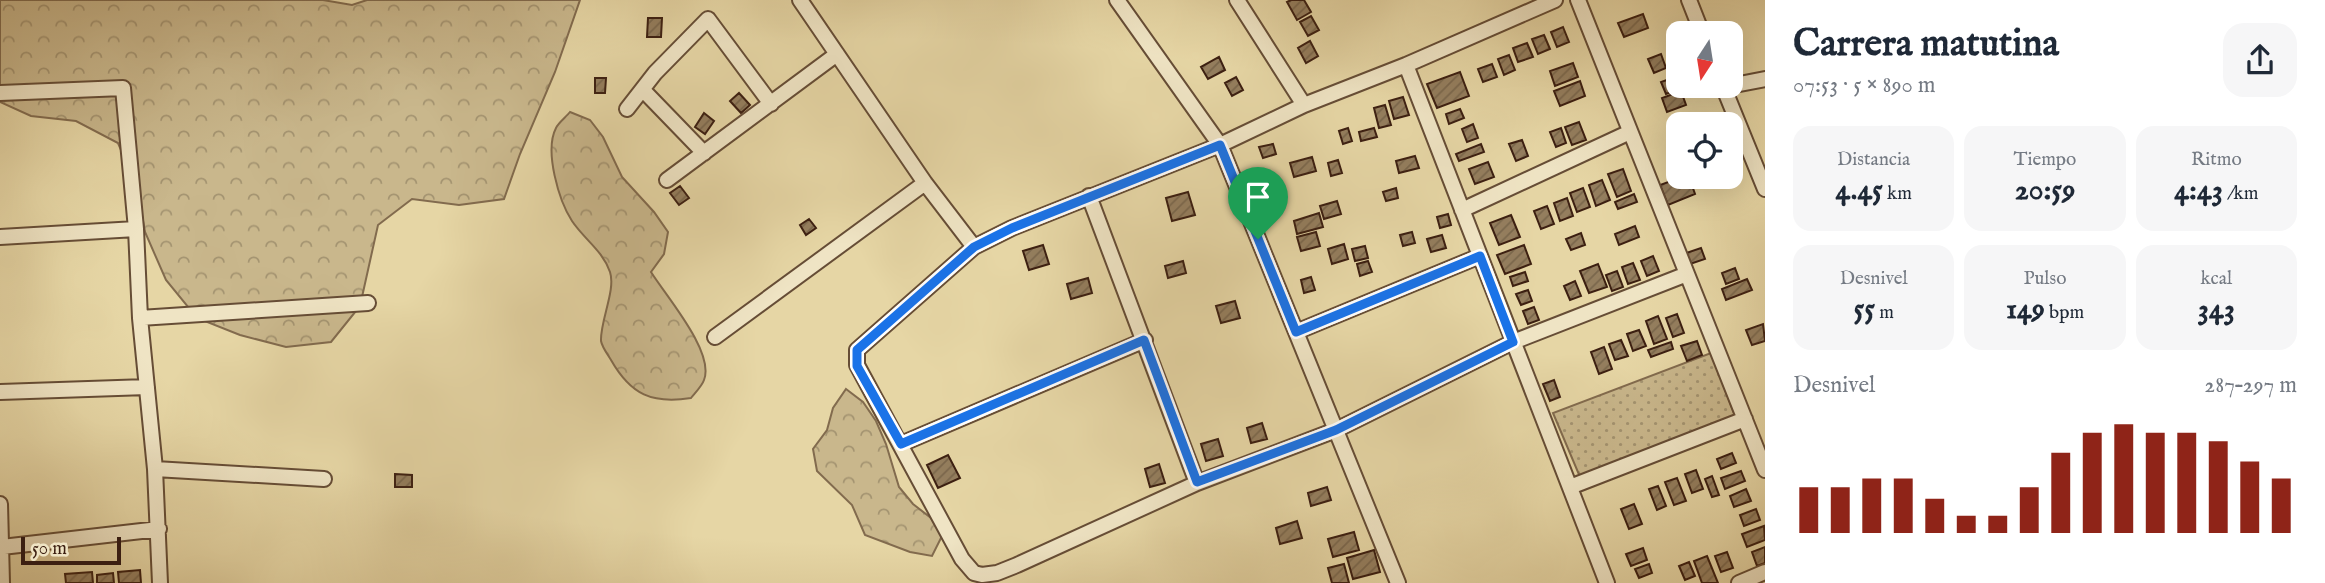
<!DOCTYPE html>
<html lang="es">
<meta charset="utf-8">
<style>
:root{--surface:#fff;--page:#f6f6f7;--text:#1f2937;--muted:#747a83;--accent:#8f2418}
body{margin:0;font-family:"IM FELL English",serif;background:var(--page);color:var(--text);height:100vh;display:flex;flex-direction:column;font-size:26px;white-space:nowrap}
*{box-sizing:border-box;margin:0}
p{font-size:23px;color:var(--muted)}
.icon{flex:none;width:38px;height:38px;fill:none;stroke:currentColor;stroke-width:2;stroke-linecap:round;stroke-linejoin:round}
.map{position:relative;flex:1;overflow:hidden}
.sheet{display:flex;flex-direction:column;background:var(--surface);width:560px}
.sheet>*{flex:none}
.needle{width:46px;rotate:192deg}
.buttons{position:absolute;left:1666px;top:21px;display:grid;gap:14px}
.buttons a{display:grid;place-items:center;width:77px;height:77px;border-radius:14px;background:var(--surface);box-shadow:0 7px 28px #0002;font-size:35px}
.scale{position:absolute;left:21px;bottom:18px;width:100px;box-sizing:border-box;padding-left:7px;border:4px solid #3c1f11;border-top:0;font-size:19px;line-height:24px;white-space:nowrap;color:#3c1f11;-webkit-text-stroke:5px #efe4c4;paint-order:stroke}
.pin{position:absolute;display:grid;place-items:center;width:60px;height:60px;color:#fff;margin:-72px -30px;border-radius:50% 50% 50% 0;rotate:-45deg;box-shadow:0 0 7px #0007}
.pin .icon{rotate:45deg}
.round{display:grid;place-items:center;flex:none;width:74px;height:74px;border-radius:21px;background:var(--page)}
.overview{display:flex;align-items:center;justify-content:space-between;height:119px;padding:0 28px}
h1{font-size:38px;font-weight:700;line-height:52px}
.figures{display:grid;grid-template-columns:repeat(3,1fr);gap:10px;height:119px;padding:7px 28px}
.figures div{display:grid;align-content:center;border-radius:18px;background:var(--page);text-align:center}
.figures b{font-size:30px;font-weight:700}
.figures small{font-size:19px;font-weight:400}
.figures p{font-size:19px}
.chart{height:196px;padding:14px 28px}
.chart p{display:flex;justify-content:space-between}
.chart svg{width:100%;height:126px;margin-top:7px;stroke:var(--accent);stroke-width:6}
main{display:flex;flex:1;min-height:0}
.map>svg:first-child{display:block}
.forest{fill:url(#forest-crowns);stroke:#826b4e;stroke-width:2}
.park{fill:url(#park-dots);stroke:#826b4e;stroke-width:2}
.building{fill:url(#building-hatch);stroke:#3c1f11;stroke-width:2}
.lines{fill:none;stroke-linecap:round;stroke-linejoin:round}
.minor-casing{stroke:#664d36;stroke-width:18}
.minor{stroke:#efe4c4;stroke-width:14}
.route-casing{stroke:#fff;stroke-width:14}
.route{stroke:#1a73e8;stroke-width:9}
</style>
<main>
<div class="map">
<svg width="1765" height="583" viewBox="0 0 1765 583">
<defs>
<pattern id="forest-crowns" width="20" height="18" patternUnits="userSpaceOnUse" patternTransform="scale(1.75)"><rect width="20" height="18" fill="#c9b78c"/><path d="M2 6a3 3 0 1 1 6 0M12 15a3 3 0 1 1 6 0" fill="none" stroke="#a49471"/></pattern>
<pattern id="park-dots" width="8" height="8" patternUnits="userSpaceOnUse" patternTransform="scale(1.75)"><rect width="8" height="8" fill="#c9b78c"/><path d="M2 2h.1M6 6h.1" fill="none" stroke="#a49471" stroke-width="1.8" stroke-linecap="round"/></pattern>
<pattern id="building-hatch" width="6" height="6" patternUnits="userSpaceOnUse" patternTransform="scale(1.75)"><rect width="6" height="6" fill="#947e5e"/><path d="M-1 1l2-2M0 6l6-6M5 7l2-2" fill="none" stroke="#7a674c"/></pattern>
</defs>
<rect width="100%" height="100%" fill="#e6d6a5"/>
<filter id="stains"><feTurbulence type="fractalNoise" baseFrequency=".00286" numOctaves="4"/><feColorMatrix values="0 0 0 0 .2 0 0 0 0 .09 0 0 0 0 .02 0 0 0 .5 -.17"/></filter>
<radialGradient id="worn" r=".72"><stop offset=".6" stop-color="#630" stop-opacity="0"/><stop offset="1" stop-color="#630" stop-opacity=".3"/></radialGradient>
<!-- forest -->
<path class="forest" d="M 0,0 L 323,0 L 352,5 L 367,0 L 580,0 L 555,72 L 520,154 L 504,199 L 459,205 L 412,199 L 378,225 L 360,306 L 331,342 L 286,347 L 240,335 L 197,318 L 166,280 L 145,232 L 137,187 L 118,143 L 76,121 L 31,116 L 0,102 Z
M 570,112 L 590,120 L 603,137 L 622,177 L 654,212 L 668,232 L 664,254 L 651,272 C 666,296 715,352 704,380 C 702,386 695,393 691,398 C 652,404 631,395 611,360 C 608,355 602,347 601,341 C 600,321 616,290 610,272 C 603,251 584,239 572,221 C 559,201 544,151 556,128 C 558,123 566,117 570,112 Z
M 846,389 L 863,402 L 876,421 L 886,444 L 899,487 L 913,504 L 931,518 L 942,536 L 932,556 L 910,552 L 865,535 L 852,505 L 817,471 L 813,449 L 827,430 L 833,408 Z"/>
<!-- park -->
<path class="park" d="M 1711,353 L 1735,416 L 1580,477 L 1553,413 Z"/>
<!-- building -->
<path class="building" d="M 1291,0 L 1304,0 L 1311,12 L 1297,20 L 1287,2 Z
M 1643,14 L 1648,28 L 1624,37 L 1618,23 Z
M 1311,16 L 1319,30 L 1308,36 L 1300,22 Z
M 648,18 L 662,18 L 661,37 L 647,37 Z
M 1563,27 L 1569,42 L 1557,47 L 1551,32 Z
M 1544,35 L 1550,49 L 1538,54 L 1532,39 Z
M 1310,41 L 1318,56 L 1306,63 L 1298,48 Z
M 1527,43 L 1533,57 L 1518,62 L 1513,48 Z
M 1661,54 L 1666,68 L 1654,73 L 1648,59 Z
M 1509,55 L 1515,70 L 1504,75 L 1498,59 Z
M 1219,57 L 1225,70 L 1208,79 L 1201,67 Z
M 1573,63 L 1578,77 L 1555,86 L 1550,71 Z
M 1492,64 L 1497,77 L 1483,82 L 1478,69 Z
M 1460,72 L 1469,96 L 1437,108 L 1427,84 Z
M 1678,76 L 1678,86 L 1687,86 L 1666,94 L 1661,82 Z
M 1236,77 L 1243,90 L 1232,96 L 1225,83 Z
M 595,78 L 606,78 L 605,93 L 595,93 Z
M 1580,81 L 1585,96 L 1560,106 L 1554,91 Z
M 1681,91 L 1686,105 L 1667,112 L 1662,98 Z
M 739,93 L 750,105 L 741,113 L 730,101 Z
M 1403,97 L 1409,115 L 1394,119 L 1389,101 Z
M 1385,105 L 1391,125 L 1379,128 L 1374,108 Z
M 1460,109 L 1464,118 L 1449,124 L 1446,114 Z
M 704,113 L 714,121 L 705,134 L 695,127 Z
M 1579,122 L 1586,140 L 1572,145 L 1565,127 Z
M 1473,124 L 1478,138 L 1467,142 L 1462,129 Z
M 1348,128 L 1352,141 L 1343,144 L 1339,131 Z
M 1374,128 L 1377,137 L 1361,141 L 1359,132 Z
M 1561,128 L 1566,143 L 1556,147 L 1550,132 Z
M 1522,140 L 1528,156 L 1516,161 L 1509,144 Z
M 1273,144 L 1276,154 L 1263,158 L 1259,147 Z
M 1481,144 L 1484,152 L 1459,161 L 1456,154 Z
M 1415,156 L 1419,168 L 1399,173 L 1396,161 Z
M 1312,157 L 1316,171 L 1294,177 L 1290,163 Z
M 1338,160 L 1342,173 L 1331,176 L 1328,163 Z
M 1488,162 L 1494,177 L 1475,184 L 1469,169 Z
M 1623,169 L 1631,191 L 1617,197 L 1608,174 Z
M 1265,170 L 1268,182 L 1257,186 L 1253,174 Z
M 1682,177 L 1689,177 L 1695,194 L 1668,205 L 1660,185 Z
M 1602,180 L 1610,200 L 1596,206 L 1589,185 Z
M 680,186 L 689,198 L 679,205 L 670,193 Z
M 1396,188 L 1398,198 L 1386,201 L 1383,192 Z
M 1583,188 L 1590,207 L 1577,212 L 1570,193 Z
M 1188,192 L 1195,215 L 1172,221 L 1166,198 Z
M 1634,194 L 1637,202 L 1618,209 L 1615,202 Z
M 1567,198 L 1573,216 L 1560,221 L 1554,203 Z
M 1337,201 L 1341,214 L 1324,219 L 1320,206 Z
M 1547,206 L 1554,224 L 1541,229 L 1534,211 Z
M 1319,213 L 1323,227 L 1297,234 L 1294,221 Z
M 1448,214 L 1451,225 L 1440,228 L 1437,217 Z
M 1511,215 L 1520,237 L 1499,245 L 1490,223 Z
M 809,219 L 816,228 L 806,235 L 800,225 Z
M 1635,226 L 1639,237 L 1619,245 L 1615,234 Z
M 1316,232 L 1320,246 L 1301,251 L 1297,237 Z
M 1412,232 L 1415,243 L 1403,246 L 1400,235 Z
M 1581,233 L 1585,245 L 1571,250 L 1566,239 Z
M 1442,235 L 1446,248 L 1431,252 L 1427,239 Z
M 1344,244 L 1348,259 L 1332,264 L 1328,249 Z
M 1043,245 L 1049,264 L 1029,270 L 1023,251 Z
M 1524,245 L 1531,264 L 1505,274 L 1497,255 Z
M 1365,246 L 1368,258 L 1355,261 L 1352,249 Z
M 1701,248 L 1705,259 L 1690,264 L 1686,253 Z
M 1653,256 L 1659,271 L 1647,276 L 1641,261 Z
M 1183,261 L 1186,273 L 1168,278 L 1165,266 Z
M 1368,261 L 1372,272 L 1360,276 L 1357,264 Z
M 1633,263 L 1640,280 L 1628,284 L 1622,267 Z
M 1598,264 L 1607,287 L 1589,293 L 1580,271 Z
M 1735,268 L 1739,279 L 1726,284 L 1722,273 Z
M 1617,271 L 1623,287 L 1612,291 L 1606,275 Z
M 1525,272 L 1528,281 L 1513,286 L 1510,277 Z
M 1311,277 L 1315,290 L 1304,293 L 1301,280 Z
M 1088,278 L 1092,293 L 1071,299 L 1067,284 Z
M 1747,279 L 1752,290 L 1726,300 L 1722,289 Z
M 1575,281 L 1581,296 L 1570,300 L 1564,286 Z
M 1528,290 L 1532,301 L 1521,305 L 1516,294 Z
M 1235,301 L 1240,318 L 1221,323 L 1216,306 Z
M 1534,307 L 1539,320 L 1528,324 L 1523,311 Z
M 1677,314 L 1684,333 L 1673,337 L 1666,318 Z
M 1658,316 L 1667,339 L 1654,344 L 1646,321 Z
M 1763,324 L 1765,341 L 1752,345 L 1746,330 Z
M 1639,330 L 1646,346 L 1633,351 L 1627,334 Z
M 1621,340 L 1628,356 L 1615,360 L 1609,344 Z
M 1697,341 L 1702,355 L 1687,361 L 1681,346 Z
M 1671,342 L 1673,349 L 1651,357 L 1648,350 Z
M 1604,347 L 1612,369 L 1599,374 L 1591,352 Z
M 1554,380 L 1560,397 L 1550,401 L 1543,384 Z
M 1262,423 L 1267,439 L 1251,443 L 1247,428 Z
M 1218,439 L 1223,456 L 1206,461 L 1201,444 Z
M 1732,453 L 1736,463 L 1721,469 L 1717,459 Z
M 948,455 L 960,478 L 938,488 L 927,465 Z
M 1159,464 L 1165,483 L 1150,487 L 1145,469 Z
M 1696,470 L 1703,489 L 1692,493 L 1685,474 Z
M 1741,471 L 1745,481 L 1725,489 L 1721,478 Z
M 395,474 L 412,475 L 412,487 L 395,487 Z
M 1712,476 L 1719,495 L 1712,497 L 1705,479 Z
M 1677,478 L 1686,501 L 1674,505 L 1665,482 Z
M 1658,486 L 1666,506 L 1657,510 L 1649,489 Z
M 1327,487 L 1331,500 L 1311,506 L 1308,493 Z
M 1746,489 L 1751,501 L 1734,507 L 1730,496 Z
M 1634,504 L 1642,524 L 1629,529 L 1621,509 Z
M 1756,509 L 1760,520 L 1744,526 L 1740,515 Z
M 1297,521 L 1302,538 L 1280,544 L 1276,528 Z
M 1764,526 L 1765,540 L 1747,547 L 1742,534 Z
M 1354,532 L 1359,550 L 1333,557 L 1328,539 Z
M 1765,547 L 1765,563 L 1757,566 L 1752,552 Z
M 1643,548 L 1647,560 L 1631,566 L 1626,554 Z
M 1374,550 L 1380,572 L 1353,579 L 1347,558 Z
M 1727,552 L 1733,568 L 1721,572 L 1715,556 Z
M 1707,556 L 1718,583 L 1702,583 L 1694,561 Z
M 1689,562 L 1695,576 L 1685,580 L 1679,566 Z
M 1344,564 L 1349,583 L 1332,583 L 1328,568 Z
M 1649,564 L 1652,573 L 1639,578 L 1635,569 Z
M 140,570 L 141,583 L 119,583 L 118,572 Z
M 92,572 L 93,583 L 66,583 L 65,574 Z
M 113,573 L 114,583 L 97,583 L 97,575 Z"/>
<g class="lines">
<!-- minor casing -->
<g class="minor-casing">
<path id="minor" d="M 800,0 L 925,183 L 974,247
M 1117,0 L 1220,145 L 1398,583
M 1237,0 L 1304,105
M 1555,0 L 1406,65 L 1304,105 L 1220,145 L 1012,228 L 974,247 L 857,350 L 857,365 L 962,559 L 974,573 L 982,575 L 997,573 L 1017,565 L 1197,483 L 1336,430 L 1513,342 L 1687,274
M 1578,0 L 1765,470
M 1689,0 L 1702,33
M 1406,65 L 1607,583
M 1723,86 L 1765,189
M 1724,87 L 1765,79
M 643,90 L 704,153
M 0,93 L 123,88 L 136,229 L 140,318 L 155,469 L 160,583
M 627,109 L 655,73 L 708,19 L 771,104
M 667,180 L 837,54
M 1089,196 L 1197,483
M 1462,210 L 1630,132
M 0,237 L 136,229
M 140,318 L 368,303
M 1296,332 L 1480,256
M 715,337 L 925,183
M 0,392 L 147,387
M 901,444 L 1145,340
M 155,469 L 324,479
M 1570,487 L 1745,419
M 0,504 L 2,583
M 2,547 L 159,529
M 1739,583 L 1765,572"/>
</g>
<!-- minor -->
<use href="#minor" class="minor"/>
</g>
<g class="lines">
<!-- route casing -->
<g class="route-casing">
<path id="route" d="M 1220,145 L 1296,332 L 1480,256 L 1513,342 L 1336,430 L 1197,482 L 1144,340 L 901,444 L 857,366 L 857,350 L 974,247 L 1012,228 Z"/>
</g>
<!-- route -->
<use href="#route" class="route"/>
</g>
<rect width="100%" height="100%" filter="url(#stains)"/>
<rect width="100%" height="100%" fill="url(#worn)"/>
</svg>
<div class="buttons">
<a><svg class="needle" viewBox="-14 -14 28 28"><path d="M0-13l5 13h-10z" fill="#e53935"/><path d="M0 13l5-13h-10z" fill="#747a83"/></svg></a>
<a><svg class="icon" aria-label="locate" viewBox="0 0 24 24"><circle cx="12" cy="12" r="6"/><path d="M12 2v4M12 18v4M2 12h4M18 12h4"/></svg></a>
</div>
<div class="scale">50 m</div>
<div class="pin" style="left:1258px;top:239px;background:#1e9e55"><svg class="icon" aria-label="arrive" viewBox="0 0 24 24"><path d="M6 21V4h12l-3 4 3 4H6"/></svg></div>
</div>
<section class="sheet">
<div class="overview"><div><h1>Carrera matutina</h1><p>07:53 · 5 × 890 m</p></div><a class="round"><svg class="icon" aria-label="share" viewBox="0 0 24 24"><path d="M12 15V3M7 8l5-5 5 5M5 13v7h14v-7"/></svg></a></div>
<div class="figures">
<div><p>Distancia</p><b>4.45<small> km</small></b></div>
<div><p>Tiempo</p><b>20:59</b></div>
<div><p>Ritmo</p><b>4:43<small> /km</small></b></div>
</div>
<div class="figures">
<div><p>Desnivel</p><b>55<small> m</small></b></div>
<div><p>Pulso</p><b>149<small> bpm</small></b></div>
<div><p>kcal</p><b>343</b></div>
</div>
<div class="chart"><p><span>Desnivel</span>287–297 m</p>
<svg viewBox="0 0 160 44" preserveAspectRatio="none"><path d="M5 44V28M15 44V28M25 44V25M35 44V25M45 44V32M55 44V38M65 44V38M75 44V28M85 44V16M95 44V9M105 44V6M115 44V9M125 44V9M135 44V12M145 44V19M155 44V25"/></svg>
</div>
</section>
</main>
